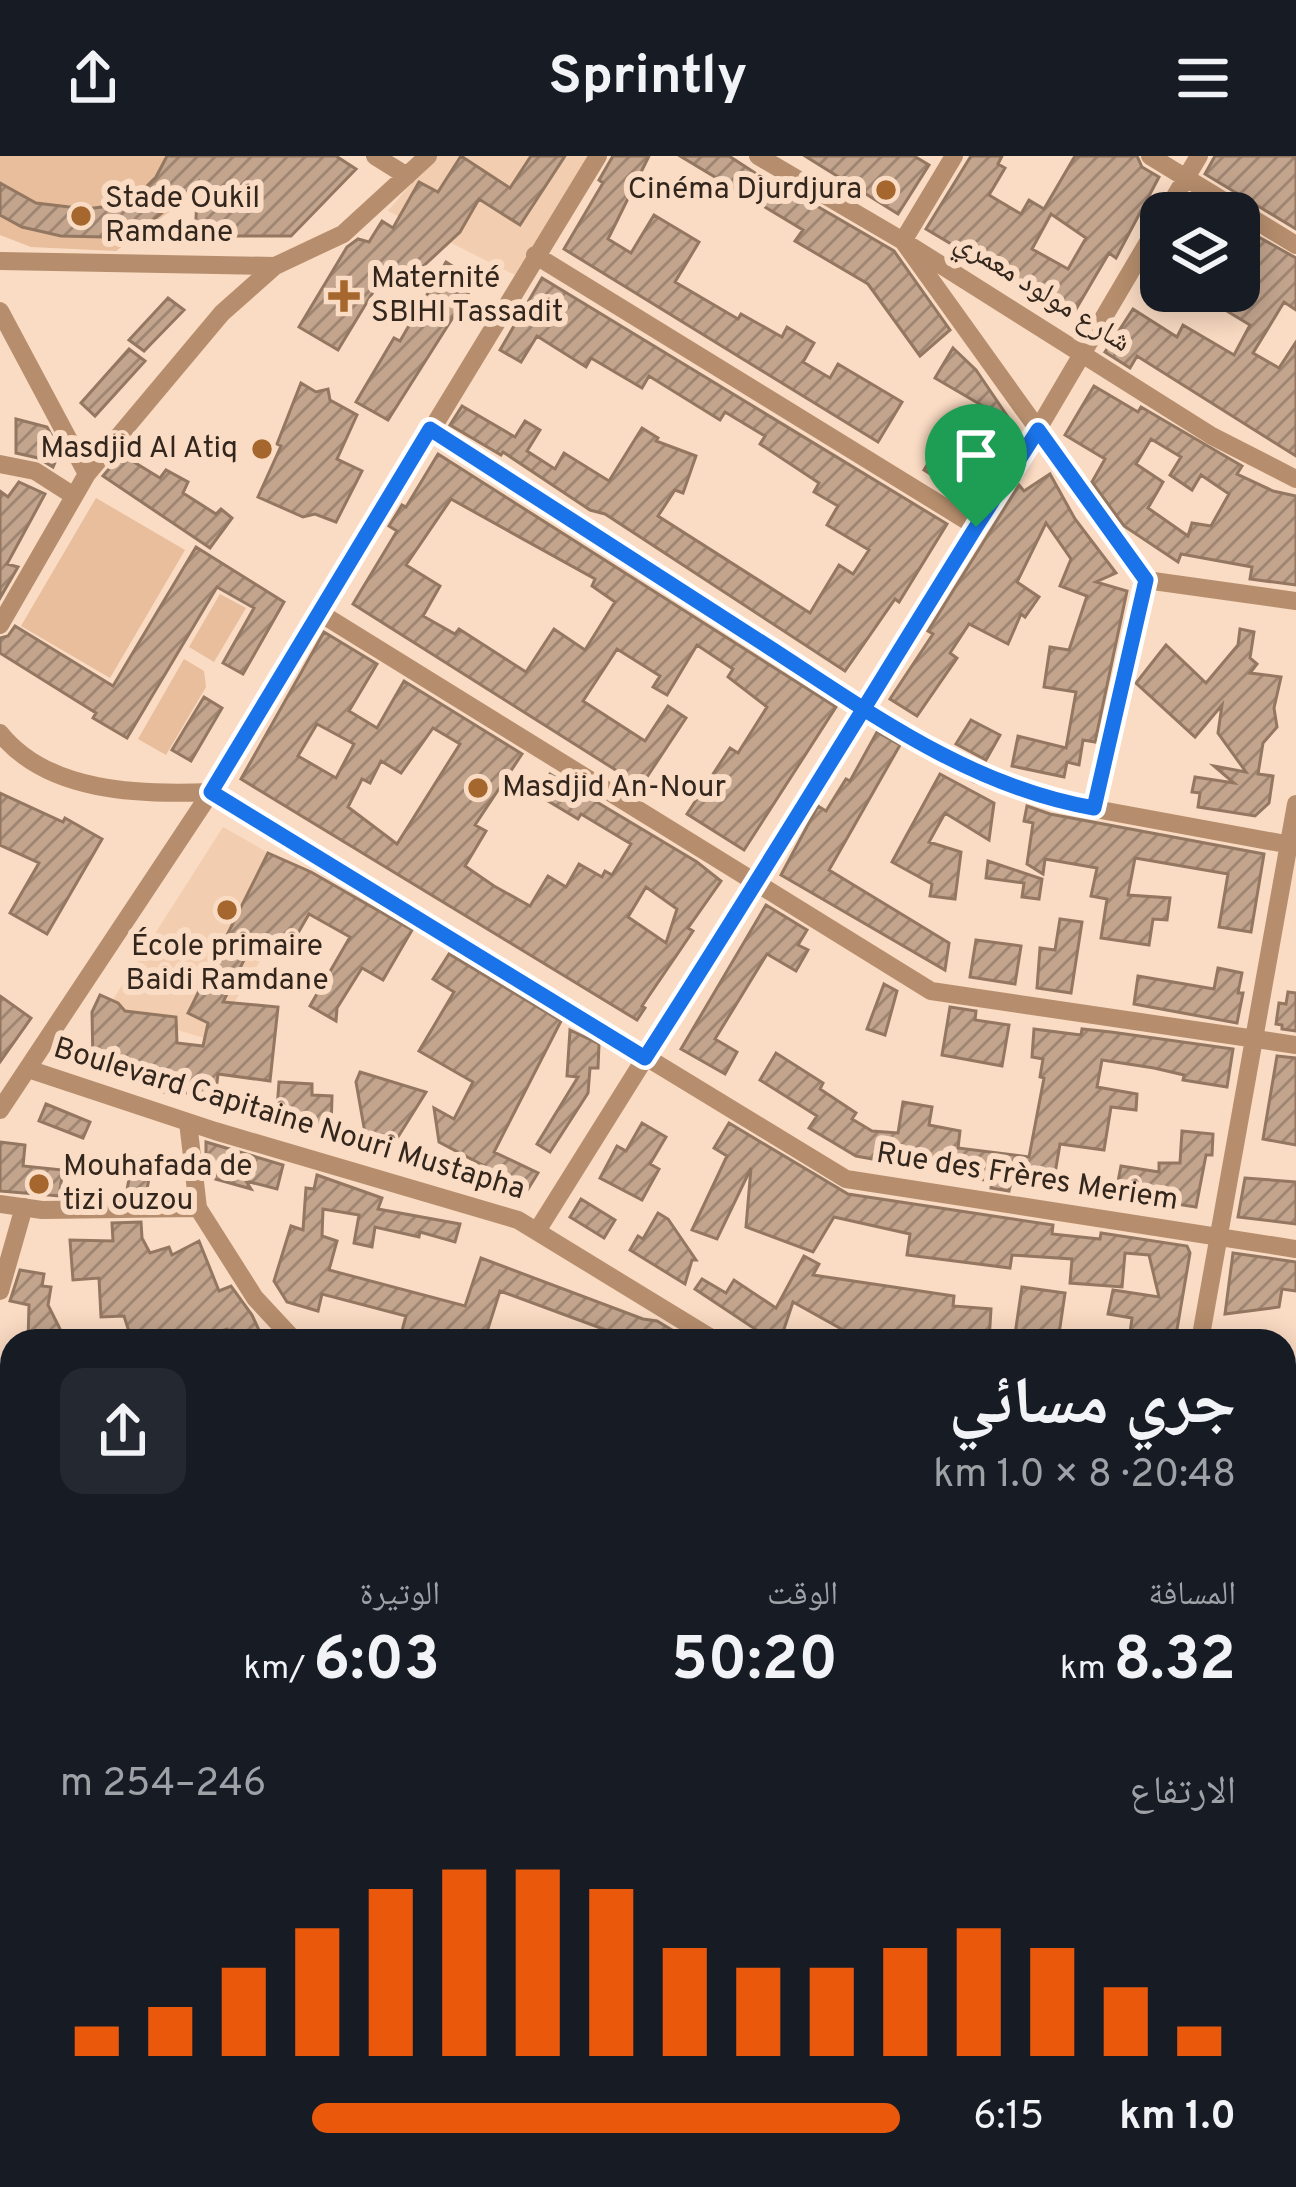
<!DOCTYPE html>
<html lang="ar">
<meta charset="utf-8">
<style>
:root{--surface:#171b24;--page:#242831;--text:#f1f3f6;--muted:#9ea1a6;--accent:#ea580c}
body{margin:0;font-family:Overpass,"Noto Naskh Arabic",sans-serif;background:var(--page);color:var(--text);direction:rtl;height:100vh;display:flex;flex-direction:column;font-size:45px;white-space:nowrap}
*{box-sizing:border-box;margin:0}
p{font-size:39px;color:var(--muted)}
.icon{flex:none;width:66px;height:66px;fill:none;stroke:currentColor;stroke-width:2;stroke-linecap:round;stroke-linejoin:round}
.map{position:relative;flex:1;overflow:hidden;direction:ltr}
.sheet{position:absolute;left:0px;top:1173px;width:1296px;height:858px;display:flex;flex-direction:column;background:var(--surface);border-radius:36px 36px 0 0;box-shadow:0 6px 30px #0003;direction:rtl}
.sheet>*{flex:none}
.buttons{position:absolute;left:1140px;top:36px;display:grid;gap:24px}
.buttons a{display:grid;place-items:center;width:120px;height:120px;border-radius:24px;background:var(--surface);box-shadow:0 6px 30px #0003;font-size:60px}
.pin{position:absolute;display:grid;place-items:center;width:102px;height:102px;color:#fff;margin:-123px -51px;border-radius:50% 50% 50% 0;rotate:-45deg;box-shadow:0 0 12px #0007}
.pin .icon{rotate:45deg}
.round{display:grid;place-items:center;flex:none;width:126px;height:126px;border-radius:24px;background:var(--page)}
.headline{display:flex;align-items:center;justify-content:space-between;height:204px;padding:0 60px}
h1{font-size:66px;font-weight:700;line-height:90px}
.metrics{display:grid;grid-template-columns:repeat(3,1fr);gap:18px;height:204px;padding:12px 60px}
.metrics div{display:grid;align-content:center}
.metrics b{font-size:60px;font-weight:700}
.metrics small{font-size:33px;font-weight:400}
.metrics p{font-size:33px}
.chart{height:336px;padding:24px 60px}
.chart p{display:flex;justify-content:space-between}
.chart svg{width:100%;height:216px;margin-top:12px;stroke:var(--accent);stroke-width:6}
ul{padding:0 60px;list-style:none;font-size:39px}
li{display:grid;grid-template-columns:192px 144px 1fr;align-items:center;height:90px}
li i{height:30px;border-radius:15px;background:var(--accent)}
header{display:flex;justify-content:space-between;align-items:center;height:156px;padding:0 60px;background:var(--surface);font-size:54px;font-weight:700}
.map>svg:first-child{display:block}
.built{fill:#f2cdaf}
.grass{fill:#e8be9c}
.building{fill:url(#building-hatch);stroke:#937761;stroke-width:3;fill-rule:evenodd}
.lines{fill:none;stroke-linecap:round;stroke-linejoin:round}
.minor{stroke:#b68e6d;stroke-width:18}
.tertiary{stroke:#b68e6d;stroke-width:21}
.route-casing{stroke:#fff;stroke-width:24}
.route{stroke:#1a73e8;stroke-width:15}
.poi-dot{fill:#a5672d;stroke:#fadbc3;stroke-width:4.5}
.labels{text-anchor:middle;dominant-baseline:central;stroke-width:12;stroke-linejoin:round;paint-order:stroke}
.poi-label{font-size:30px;fill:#32261d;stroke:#fadbc3;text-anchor:start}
.street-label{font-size:30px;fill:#32261d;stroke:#fadbc3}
</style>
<header><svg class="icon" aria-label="menu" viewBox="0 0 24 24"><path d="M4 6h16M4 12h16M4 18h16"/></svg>Sprintly<svg class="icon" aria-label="share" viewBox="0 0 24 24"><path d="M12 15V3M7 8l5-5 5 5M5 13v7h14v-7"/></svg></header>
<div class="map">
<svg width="1296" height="2031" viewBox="0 0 1296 2031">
<defs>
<pattern id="building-hatch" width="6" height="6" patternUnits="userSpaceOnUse" patternTransform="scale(3)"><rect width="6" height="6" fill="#c3a58e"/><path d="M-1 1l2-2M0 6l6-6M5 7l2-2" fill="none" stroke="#9f8673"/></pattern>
</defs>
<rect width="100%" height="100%" fill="#fadbc3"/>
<!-- built -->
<path class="built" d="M 434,0 L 592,0 L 515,119 L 388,55 Z
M 223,671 L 302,716 L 268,792 L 211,884 L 107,853 Z"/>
<!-- grass -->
<path class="grass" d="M 0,0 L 210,0 L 188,42 L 116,95 L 31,91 L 0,79 Z
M 96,342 L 185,394 L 110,522 L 21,470 Z
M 220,438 L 246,452 L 214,506 L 189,491 Z
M 184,503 L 204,515 L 206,531 L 166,599 L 138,583 Z"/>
<!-- building -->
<path class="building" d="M 167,0 L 336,0 L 356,13 L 291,80 L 195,80 L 198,26 L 151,66 L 104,81 L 61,80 L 22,71 L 0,59 L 0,27 L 36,47 L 86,53 L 110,50 L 138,39 L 156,21 Z
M 461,0 L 510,32 L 531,0 L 565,0 L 520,69 L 479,43 L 460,76 L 403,129 L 384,118 L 338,194 L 299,171 L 347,91 L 358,83 L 369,86 L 382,65 L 393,72 L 419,26 L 438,36 Z
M 613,0 L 649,0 L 608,83 L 631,97 L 654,59 L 699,86 L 675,126 L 738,163 L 741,158 L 782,181 L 787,171 L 814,187 L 803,206 L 830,222 L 838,208 L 902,246 L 878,286 L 564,93 L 603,27 L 599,24 Z
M 680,0 L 729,0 L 789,39 L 791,35 L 894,95 L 950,174 L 920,200 L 868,128 L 795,85 L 803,74 Z
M 805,0 L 914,0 L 929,9 L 898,58 Z
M 971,0 L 1002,0 L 998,8 L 1005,12 L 989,39 L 1021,58 L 1029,44 L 1044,53 L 1075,0 L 1137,0 L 1142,11 L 1159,21 L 1116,102 L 1109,97 L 1072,160 L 926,73 ZM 1051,58 L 1086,82 L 1068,113 L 1032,93 Z
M 1215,0 L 1296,0 L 1296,73 L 1205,18 Z
M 1239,70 L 1296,102 L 1296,154 L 1284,146 L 1253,197 L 1279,212 L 1296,186 L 1296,300 L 1137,200 L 1130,212 L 1105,196 L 1133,153 L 1177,181 L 1183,169 L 1234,199 L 1250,169 L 1194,135 L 1239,135 Z
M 446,106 L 476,125 L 388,264 L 356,246 L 394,182 L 400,185 Z
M 542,122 L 947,368 L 899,446 L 895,443 L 845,515 L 605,358 L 590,354 L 503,296 L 501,299 L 450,269 L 462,250 L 515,281 L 525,265 L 540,274 L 527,295 L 555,313 L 564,297 L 609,325 L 642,272 L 658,282 L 656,285 L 696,300 L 683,337 L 675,334 L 658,360 L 810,457 L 839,409 L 853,418 L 869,394 L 827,369 L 838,350 L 814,336 L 819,327 L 760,288 L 765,280 L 725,256 L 720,264 L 649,220 L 642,232 L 591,202 L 586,211 L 537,180 L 521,206 L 500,194 Z
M 168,142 L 184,154 L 144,195 L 129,184 Z
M 953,192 L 976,214 L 1012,267 L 935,222 Z
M 129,193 L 145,205 L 95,260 L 81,247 Z
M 301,227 L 316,236 L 328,233 L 330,244 L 357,259 L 337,303 L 362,315 L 336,366 L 315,358 L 303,361 L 258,341 L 281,290 L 277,288 Z
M 1094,230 L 1138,256 L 1141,251 L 1242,310 L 1237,318 L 1273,335 L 1296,340 L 1296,429 L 1250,423 L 1252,411 L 1181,398 L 1178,406 L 1124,370 L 1092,326 L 1105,303 L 1065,279 ZM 1151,283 L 1181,301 L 1170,319 L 1192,334 L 1201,319 L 1229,338 L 1211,370 L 1192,367 L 1188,380 L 1148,352 L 1163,326 L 1136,308 Z
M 16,263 L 47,271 L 60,295 L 53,311 L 38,302 L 16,297 Z
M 952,268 L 989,291 L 961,337 L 924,314 Z
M 125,294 L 132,298 L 129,303 L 160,322 L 166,314 L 188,326 L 183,337 L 216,358 L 221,353 L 232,362 L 210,392 L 103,320 Z
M 438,298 L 836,551 L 744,694 L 687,658 L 730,592 L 738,597 L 767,551 L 728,521 L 733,513 L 697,489 L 667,539 L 653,531 L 660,520 L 617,493 L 583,545 L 645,585 L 668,550 L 686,562 L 641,630 L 353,448 L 397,375 L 389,370 L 402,349 L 406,351 ZM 451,343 L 595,423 L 592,430 L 615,446 L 585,494 L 554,473 L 526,516 L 459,473 L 455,478 L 423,460 L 440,430 L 406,409 Z
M 1050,318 L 1075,363 L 1116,417 L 1096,426 L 1127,435 L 1095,586 L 1083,584 L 1079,609 L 1067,606 L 1064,621 L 1012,610 L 1018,580 L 1066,592 L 1076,536 L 1044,531 L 1050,491 L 1069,494 L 1087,440 L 1060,430 L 1071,403 L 1046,367 L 1017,426 L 1039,441 L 1025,461 L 1021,458 L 1008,488 L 969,468 L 950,497 L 957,502 L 917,560 L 890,543 L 933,478 L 928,475 L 1019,329 L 1024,335 Z
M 19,326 L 45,338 L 7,408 L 18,411 L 0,442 L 0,335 L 8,341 Z
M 196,391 L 284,446 L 243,518 L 223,507 L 254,452 L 217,431 L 127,582 L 93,562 L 96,557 L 0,497 L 0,482 L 8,480 L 15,470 L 113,530 Z
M 1240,473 L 1254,476 L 1250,502 L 1257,508 L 1250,517 L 1281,521 L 1274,552 L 1277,571 L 1263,587 L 1258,618 L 1273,620 L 1269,647 L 1255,660 L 1198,651 L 1200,637 L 1192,636 L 1195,621 L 1234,627 L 1214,610 L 1246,616 L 1218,577 L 1222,549 L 1195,581 L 1136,527 L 1166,489 L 1206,527 L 1238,489 Z
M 324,476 L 377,508 L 349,555 L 377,572 L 404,525 L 522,598 L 475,669 L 486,675 L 465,710 L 494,730 L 530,750 L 548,720 L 566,731 L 579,708 L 602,721 L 605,715 L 612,719 L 631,688 L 581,658 L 578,663 L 538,639 L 550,618 L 697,706 L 721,725 L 688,772 L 693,775 L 642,850 L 645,852 L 637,864 L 241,623 ZM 317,568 L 354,588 L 336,622 L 298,600 ZM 433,572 L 460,588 L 397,688 L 348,651 L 362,623 L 370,627 L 381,605 L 401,617 ZM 646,731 L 677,753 L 666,787 L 628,761 Z
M 204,541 L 222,552 L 191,605 L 172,594 Z
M 971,564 L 1000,579 L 986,604 L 956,588 Z
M 877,576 L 900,589 L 829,714 L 949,787 L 945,814 L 781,719 L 818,650 L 826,655 L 846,623 L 850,625 Z
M 940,618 L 994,647 L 989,684 L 945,657 L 929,686 L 961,696 L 955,743 L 930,740 L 932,728 L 892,706 Z
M 0,637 L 63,666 L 65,662 L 102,683 L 47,778 L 10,757 L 39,707 L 0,689 Z
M 1027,650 L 1050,658 L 1264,698 L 1251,776 L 1219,771 L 1228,718 L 1135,702 L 1128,739 L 1170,742 L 1167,764 L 1153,763 L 1149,789 L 1101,782 L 1107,743 L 1091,740 L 1097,712 L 1045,703 L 1043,718 L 1027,708 L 1033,667 L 1024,665 Z
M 268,697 L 311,716 L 412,774 L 383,824 L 362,812 L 337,852 L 336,865 L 310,850 L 350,781 L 309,758 L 284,801 L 254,784 L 223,846 L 278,851 L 270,925 L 218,918 L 215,943 L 195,944 L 193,937 L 164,936 L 160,916 L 130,918 L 129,906 L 93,907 L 92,856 L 100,839 L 118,847 L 125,855 L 176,861 L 177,887 L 203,890 L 208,867 L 188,857 Z
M 988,705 L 1042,723 L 1039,743 L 1022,741 L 1024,727 L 986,722 Z
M 766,749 L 807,774 L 798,789 L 808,794 L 796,815 L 767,798 L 715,883 L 737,896 L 725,918 L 681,893 Z
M 1060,763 L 1082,766 L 1071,837 L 1037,832 L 1040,792 L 1055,794 Z
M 976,784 L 1021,790 L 1015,828 L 970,821 Z
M 449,798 L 561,865 L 494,996 L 538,1017 L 528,1033 L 439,986 L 434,952 L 454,963 L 473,926 L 419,895 L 454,836 L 433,823 Z
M 1218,812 L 1242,817 L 1238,837 L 1243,837 L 1237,867 L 1134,848 L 1138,820 L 1214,833 Z
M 884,828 L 897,835 L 885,879 L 867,873 Z
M 1288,836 L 1296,837 L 1296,875 L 1282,873 L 1282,869 L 1276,868 L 1279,847 L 1286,848 Z
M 0,840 L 31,862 L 0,906 Z
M 950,851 L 976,855 L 975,864 L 1009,869 L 1002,910 L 942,899 Z
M 1034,873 L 1081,879 L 1082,873 L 1111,876 L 1233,893 L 1227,931 L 1183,924 L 1184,919 L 1154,912 L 1102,904 L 1097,931 L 1137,938 L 1136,954 L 1111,951 L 1104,994 L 1060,988 L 1053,1029 L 1012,1023 L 1009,1035 L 991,1032 L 992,1025 L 970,1022 L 971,1011 L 924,1003 L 922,1012 L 856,1000 L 809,972 L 817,960 L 760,924 L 776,897 L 823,927 L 820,933 L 856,957 L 852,963 L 872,975 L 898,977 L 903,946 L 932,951 L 929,969 L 960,975 L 958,992 L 1029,1001 L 1044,922 L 1040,921 L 1043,903 L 1032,901 Z
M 570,874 L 599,888 L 598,912 L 590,912 L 588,937 L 550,996 L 537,988 L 578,921 L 567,920 Z
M 1277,900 L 1296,902 L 1296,989 L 1263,983 Z
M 360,916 L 426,936 L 398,981 L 365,977 L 356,926 Z
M 279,926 L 312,928 L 312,939 L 332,940 L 331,974 L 296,972 L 297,955 L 277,953 Z
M 46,948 L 90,966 L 83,982 L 39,965 Z
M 642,967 L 666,981 L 650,1008 L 659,1013 L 642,1044 L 600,1022 L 617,990 L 626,995 Z
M 729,967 L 848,1038 L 1053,1069 L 1052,1078 L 1100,1083 L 1101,1077 L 1187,1090 L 1190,1097 L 1175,1185 L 1129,1185 L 1132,1162 L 1108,1158 L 1113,1134 L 1159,1141 L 1149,1099 L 1125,1097 L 1122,1131 L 1070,1127 L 1072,1103 L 1012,1099 L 1010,1112 L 907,1099 L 910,1078 L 834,1061 L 813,1096 L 746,1071 L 751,1012 L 717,1083 L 692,1074 L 727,1000 L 714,992 Z
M 1182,975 L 1213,978 L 1212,999 L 1206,999 L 1196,1051 L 1157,1045 L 1157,1049 L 1115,1041 L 1121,1010 L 1159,1016 L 1159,1007 L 1180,1007 Z
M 0,986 L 25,989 L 23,1010 L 63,1014 L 59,1040 L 0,1035 Z
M 206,986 L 283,1009 L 277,1033 L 246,1025 L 251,1033 L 215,1023 L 217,1010 L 206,1008 Z
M 133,1002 L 152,1005 L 146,1039 L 126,1039 Z
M 317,1019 L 382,1042 L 378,1053 L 460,1068 L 455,1086 L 420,1076 L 419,1081 L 375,1071 L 372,1091 L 354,1087 L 359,1059 L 323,1053 L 322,1080 L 337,1085 L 329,1114 L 465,1150 L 481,1102 L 643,1163 L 657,1165 L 690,1185 L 602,1185 L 606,1174 L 500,1135 L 484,1185 L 458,1176 L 456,1185 L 400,1182 L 406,1160 L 322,1138 L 318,1155 L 287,1146 L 274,1125 L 291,1070 L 303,1074 L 306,1032 L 314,1033 Z
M 1245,1022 L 1296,1026 L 1296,1068 L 1238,1061 Z
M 581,1043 L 615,1064 L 604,1082 L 570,1061 Z
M 658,1057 L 668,1063 L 696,1104 L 692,1104 L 685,1128 L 630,1094 L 638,1080 L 643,1083 Z
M 141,1066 L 142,1082 L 150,1097 L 169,1091 L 172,1099 L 199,1085 L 219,1135 L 231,1130 L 252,1159 L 264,1185 L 233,1185 L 227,1173 L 191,1185 L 132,1185 L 124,1160 L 101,1161 L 99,1122 L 73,1124 L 70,1084 L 113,1085 L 112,1067 Z
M 1233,1097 L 1296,1106 L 1296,1135 L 1282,1133 L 1279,1151 L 1225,1158 Z
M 804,1100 L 819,1108 L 813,1119 L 954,1140 L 953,1150 L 991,1153 L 989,1185 L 863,1185 L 793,1146 L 780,1185 L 773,1185 L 695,1133 L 702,1123 L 726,1137 L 734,1124 L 776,1152 Z
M 20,1114 L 44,1118 L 42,1130 L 51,1131 L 48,1149 L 66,1185 L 28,1185 L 29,1149 L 10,1145 Z
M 1022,1131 L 1065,1137 L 1058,1185 L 1014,1185 Z"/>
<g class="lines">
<!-- minor -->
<path class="minor" d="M 375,0 L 407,20
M 758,0 L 903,85 L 1212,280 L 1296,323
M 954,0 L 903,85 L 1146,424
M 1150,0 L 1296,89
M 1165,57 L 1199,0
M 535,99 L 977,371
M 0,105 L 275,110
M 0,155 L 87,318
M 430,273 L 863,552 L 977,619 L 1052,645 L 1296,690
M 0,308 L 35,315 L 74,340
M 1146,424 L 1296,445
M 320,457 L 931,835 L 1296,889
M 0,469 L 87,318 L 222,157 L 275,110 L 343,78 L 428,0
M 0,577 C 48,637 141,639 211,636 L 846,1023 L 1296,1093
M 1093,652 L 1146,424
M 28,913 L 215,975 L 518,1064 L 716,1185
M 0,954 L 211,636 L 598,0
M 188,966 L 198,1052
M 0,1048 L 42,1054 L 198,1052 L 255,1142 L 295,1185
M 537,1075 L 1038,273 L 1161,64
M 0,1135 L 24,1051
M 1200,1185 L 1296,648
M 0,1285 L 12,1339
M 1284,1294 L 1296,1296
M 0,1440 L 12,1433
M 1284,1695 L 1296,1731
M 0,1919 L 12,1908
M 413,2019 L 416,2031
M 1003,2019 L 1015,2031
M 105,2031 L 106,2019"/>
<!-- tertiary -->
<path class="tertiary" d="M 1284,1728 L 1294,1726
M 1083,2031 L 1098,2019"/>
</g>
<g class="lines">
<!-- route casing -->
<g class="route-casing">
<path id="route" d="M 976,371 C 866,548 758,726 645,902 L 211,636 L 430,273 C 537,343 645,412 753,481 C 861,550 965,630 1094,652 L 1146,424 L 1038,274 L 976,371"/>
</g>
<!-- route -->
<use href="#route" class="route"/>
</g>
<!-- markers -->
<g class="poi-dot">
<circle cx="886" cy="34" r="12"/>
<circle cx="81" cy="60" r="12"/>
<path d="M338 122h12v12h12v12h-12v12h-12v-12h-12v-12h12z"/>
<circle cx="262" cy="293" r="12"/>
<circle cx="478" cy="632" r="12"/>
<circle cx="227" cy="754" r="12"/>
<circle cx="39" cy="1028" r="12"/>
</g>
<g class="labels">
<!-- poi labels -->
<g class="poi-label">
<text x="862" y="34" text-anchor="end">Cinéma Djurdjura</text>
<text x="105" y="43">Stade Oukil<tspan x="105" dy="34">Ramdane</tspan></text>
<text x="371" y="123">Maternité<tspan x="371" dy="34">SBIHI Tassadit</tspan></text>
<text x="238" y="293" text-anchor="end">Masdjid Al Atiq</text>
<text x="502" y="632">Masdjid An-Nour</text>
<text x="227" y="791" text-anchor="middle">École primaire<tspan x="227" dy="34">Baidi Ramdane</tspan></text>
<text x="63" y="1011">Mouhafada de<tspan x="63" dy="34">tizi ouzou</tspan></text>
</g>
<!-- street labels -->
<g class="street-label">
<text transform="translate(1042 137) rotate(32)">شارع مولود معمري</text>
<text transform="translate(289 964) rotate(17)">Boulevard Capitaine Nouri Mustapha</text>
<text transform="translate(1027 1022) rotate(9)">Rue des Frères Meriem</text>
</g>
</g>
</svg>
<div class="buttons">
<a><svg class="icon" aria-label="layers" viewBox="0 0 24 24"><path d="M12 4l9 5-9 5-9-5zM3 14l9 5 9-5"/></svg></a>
</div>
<div class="pin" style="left:976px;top:371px;background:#1e9e55"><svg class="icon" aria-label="arrive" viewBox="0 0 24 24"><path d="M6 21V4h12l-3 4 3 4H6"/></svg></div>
<section class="sheet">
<div class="headline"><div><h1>جري مسائي</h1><p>20:48 · 8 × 1.0 km</p></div><a class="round"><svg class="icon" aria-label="share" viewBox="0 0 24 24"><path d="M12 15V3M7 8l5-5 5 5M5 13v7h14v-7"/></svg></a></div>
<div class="metrics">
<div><p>المسافة</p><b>8.32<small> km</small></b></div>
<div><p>الوقت</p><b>50:20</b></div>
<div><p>الوتيرة</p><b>6:03<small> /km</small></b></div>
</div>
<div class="chart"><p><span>الارتفاع</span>246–254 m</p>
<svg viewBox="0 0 160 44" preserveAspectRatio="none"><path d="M5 44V38M15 44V34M25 44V26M35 44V18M45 44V10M55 44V6M65 44V6M75 44V10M85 44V22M95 44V26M105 44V26M115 44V22M125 44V18M135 44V22M145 44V30M155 44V38"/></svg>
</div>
<ul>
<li><b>1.0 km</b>6:15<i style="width:70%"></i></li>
</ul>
</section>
</div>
